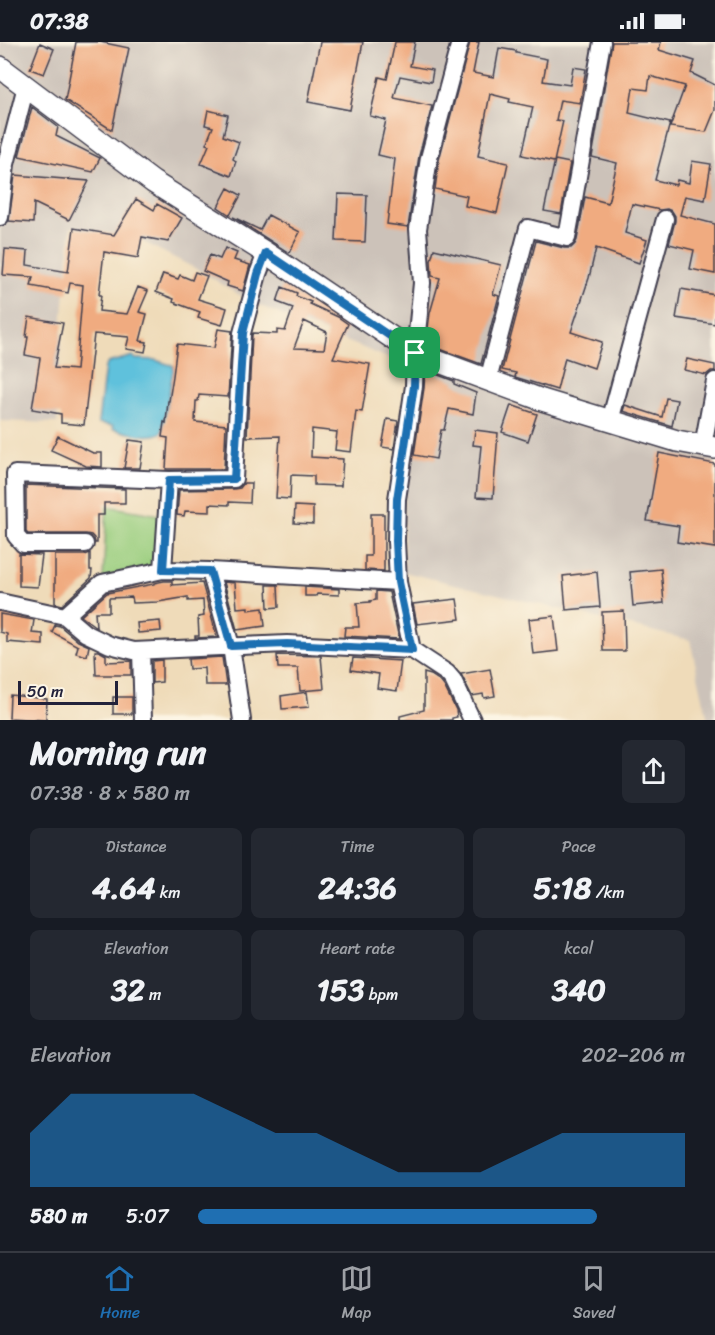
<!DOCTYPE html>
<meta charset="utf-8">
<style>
:root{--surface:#171b24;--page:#242831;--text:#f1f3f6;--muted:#9ea1a6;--line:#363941;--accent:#1f6fb2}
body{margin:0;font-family:Sriracha,sans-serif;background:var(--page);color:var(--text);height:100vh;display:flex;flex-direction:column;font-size:22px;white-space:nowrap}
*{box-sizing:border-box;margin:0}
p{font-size:20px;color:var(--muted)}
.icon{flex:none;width:33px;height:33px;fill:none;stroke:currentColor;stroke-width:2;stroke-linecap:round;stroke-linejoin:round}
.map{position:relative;height:678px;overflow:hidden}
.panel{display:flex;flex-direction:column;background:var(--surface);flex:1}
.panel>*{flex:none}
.scale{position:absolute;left:18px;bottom:15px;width:100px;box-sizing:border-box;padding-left:6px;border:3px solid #22223b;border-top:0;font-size:16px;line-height:21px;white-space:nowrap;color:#22223b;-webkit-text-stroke:4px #fcf5e5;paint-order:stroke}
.pin{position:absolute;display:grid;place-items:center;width:51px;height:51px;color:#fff;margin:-26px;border-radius:12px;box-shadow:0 3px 9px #0006}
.round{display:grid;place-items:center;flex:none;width:63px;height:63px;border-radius:9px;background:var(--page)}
.overview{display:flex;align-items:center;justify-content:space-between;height:102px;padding:0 30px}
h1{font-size:33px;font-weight:800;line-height:45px}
.metrics{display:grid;grid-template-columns:repeat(3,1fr);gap:9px;height:102px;padding:6px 30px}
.metrics div{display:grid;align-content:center;border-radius:9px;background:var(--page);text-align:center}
.metrics b{font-size:30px;font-weight:800}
.metrics small{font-size:16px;font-weight:400}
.metrics p{font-size:16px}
.chart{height:168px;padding:12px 30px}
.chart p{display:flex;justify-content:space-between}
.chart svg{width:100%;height:108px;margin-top:6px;fill:var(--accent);opacity:.7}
ul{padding:0 30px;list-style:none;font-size:20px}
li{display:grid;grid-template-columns:96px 72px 1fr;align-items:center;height:45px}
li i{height:15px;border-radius:8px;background:var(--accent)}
.status{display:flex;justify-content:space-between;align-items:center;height:42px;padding:0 30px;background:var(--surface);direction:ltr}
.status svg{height:16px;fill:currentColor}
.menu{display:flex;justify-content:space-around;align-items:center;height:84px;border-top:2px solid var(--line);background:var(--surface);font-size:16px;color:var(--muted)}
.menu a{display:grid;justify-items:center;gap:3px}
.menu .selected{color:var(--accent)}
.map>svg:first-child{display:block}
.industrial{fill:#ccc2b9}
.green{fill:#99cd7d;stroke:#5e785c;stroke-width:1.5}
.water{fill:#5ec1dc;stroke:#40728c;stroke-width:1.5}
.building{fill:#f0ab80;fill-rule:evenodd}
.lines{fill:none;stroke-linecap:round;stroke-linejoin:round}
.minor-casing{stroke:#413e4e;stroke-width:20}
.major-casing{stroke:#413e4e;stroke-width:24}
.minor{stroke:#fff;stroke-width:16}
.major{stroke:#fff;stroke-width:21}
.route-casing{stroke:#fff;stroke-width:12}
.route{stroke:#1f6fb2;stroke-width:8}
</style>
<div class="status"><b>07:38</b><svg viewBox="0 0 49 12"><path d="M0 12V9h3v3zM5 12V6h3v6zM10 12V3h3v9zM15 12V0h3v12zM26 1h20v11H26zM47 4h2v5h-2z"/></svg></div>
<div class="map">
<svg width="715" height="678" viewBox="0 0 715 678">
<rect width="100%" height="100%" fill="#fcf5e5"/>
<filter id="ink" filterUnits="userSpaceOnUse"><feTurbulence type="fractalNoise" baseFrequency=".0167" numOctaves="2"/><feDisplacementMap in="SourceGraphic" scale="12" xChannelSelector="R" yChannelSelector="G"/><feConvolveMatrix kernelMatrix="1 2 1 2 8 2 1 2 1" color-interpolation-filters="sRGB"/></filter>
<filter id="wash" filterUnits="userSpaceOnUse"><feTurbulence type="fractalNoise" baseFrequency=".008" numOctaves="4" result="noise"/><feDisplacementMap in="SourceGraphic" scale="24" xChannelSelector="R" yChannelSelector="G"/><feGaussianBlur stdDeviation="1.35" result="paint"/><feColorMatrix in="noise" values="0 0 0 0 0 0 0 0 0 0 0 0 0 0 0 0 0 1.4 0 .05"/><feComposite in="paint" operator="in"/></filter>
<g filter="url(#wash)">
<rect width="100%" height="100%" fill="#efdbb9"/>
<!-- industrial -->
<path class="industrial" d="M 0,0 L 715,0 L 715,678 L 708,678 L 690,598 L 404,530 L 404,427 L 410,325 L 253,261 L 204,231 L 136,196 L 71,185 L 62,283 L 57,381 L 0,379 Z"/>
<!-- green -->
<path class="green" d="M 107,464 L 165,474 L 161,526 L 103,537 Z"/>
<!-- water -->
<path class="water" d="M 133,314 L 135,317 L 155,318 L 174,324 L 162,390 C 150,398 126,390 113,387 L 113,384 L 98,381 L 105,325 L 108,321 Z"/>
<g id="blocks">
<!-- building -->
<path class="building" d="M 76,0 L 100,0 L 129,6 L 112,88 L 65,58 Z
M 320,0 L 363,0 L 350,68 L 308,60 Z
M 395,0 L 415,0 L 410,24 L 433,28 L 431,40 L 400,34 L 394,56 L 432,64 L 419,114 L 408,185 L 387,182 L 395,117 L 378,113 L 386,78 L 370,74 L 379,35 L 387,37 Z
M 470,0 L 479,0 L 473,31 L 494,35 L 499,6 L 516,9 L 516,11 L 547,17 L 543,39 L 570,43 L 573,25 L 586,27 L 580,61 L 560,58 L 556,78 L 563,79 L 554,120 L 522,113 L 533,65 L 509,60 L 510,57 L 490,52 L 478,114 L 508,121 L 497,171 L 465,164 L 467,154 L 435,147 L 439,118 Z
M 612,0 L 661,0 L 659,8 L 695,19 L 691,31 L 715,43 L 715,68 L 706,90 L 670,85 L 685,44 L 650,34 L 648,48 L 633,46 L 629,71 L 670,81 L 655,138 L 676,143 L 677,138 L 689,141 L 692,119 L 711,122 L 705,158 L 685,154 L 680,173 L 715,182 L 715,232 L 690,227 L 694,208 L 669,202 L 675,179 L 675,174 L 672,169 L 667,167 L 660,168 L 632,162 L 625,191 L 647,198 L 639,221 L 596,206 L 589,236 L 571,290 L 602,300 L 594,326 L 565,316 L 557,348 L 515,335 L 516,331 L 502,328 L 536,199 L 564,206 L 571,206 L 575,202 L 577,198 L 585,155 L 608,161 L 617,121 L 592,115 Z
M 40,1 L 54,7 L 44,32 L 30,27 Z
M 32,65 L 58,85 L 56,94 L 100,116 L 93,130 L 19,114 Z
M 208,68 L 228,73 L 223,94 L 239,100 L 233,117 L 236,119 L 231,134 L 201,122 L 209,103 L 206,102 L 213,85 L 205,83 Z
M 555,118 L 570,121 L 561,172 L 544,169 Z
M 15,133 L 89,139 L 69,178 L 34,161 L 33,181 L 9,179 Z
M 228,146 L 241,153 L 230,173 L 218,165 Z
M 338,152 L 367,153 L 365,200 L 336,199 Z
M 136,157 L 154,168 L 157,162 L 182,176 L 168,200 L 142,195 L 138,216 L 104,210 L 99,253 L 101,253 L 99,269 L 127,272 L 138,245 L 148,249 L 139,270 L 147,272 L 140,299 L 147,300 L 145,310 L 126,307 L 129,295 L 94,292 L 84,383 L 61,381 L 61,372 L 32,367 L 40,316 L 25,313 L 28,295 L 26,295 L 29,275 L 63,281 L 54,326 L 76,328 L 83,243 L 70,241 L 68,251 L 31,244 L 33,235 L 3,233 L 5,207 L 28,209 L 27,223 L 68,230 L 74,186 L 114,193 Z
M 268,173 L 300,190 L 289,211 L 233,175 L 260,188 Z
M 225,206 L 237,211 L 234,218 L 250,223 L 243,249 L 227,244 L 228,240 L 203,229 L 210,213 L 220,217 Z
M 434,207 L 501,223 L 493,252 L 499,254 L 481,322 L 426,302 L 430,271 L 440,236 L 432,234 L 431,218 Z
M 195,230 L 207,234 L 198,257 L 227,266 L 222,283 L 198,276 L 200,270 L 173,260 L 174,257 L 156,250 L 163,232 L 178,237 L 180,233 L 192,238 Z
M 282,245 L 297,251 L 296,254 L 311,260 L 310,262 L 338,275 L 348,282 L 333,316 L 370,322 L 362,370 L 356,369 L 351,410 L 335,408 L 337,390 L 312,387 L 311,415 L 343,417 L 341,444 L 314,443 L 314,434 L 291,433 L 290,457 L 276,456 L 280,394 L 247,395 L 252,293 L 253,291 L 277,292 L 277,288 L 285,289 L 293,266 L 277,260 ZM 304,279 L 327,290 L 324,307 L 294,306 Z
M 681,247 L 715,253 L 715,282 L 676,276 Z
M 218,287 L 232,289 L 228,355 L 199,353 L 198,359 L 196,359 L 195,380 L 226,383 L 224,427 L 166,427 L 168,396 L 162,395 L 164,380 L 166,381 L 168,359 L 169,359 L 173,334 L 177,302 L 214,306 Z
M 687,317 L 715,323 L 715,329 L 711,329 L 706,333 L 684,328 Z
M 425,328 L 454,339 L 454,342 L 476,351 L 473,372 L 449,367 L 444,388 L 441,388 L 436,417 L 414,413 L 424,346 Z
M 666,356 L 677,358 L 672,384 L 623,369 L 625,363 L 662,375 Z
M 511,363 L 537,372 L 528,399 L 502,390 Z
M 387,377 L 398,379 L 394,407 L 382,405 Z
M 475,388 L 498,391 L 493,456 L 476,455 L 481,404 L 473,403 Z
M 58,394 L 93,411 L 102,411 L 102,425 L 86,424 L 51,408 Z
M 129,398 L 144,400 L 140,426 L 124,426 Z
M 659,411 L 715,422 L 715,506 L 677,500 L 679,484 L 647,479 Z
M 244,441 L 251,441 L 250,461 L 229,460 L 229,463 L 210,462 L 210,470 L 185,469 L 184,474 L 177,473 L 179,448 L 234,447 L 240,446 Z
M 26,443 L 125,447 L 125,461 L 104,461 L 104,473 L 97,473 L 97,501 L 95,501 L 94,496 L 91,493 L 86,492 L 28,492 L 26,490 Z
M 295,464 L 313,465 L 313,482 L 294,481 Z
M 371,472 L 384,472 L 384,529 L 365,528 L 365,514 L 371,514 Z
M 90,511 L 90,528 L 92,528 L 91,536 L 62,563 L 55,561 L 55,513 L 85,513 Z
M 19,512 L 42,513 L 38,545 L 19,544 Z
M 661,527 L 664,561 L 633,564 L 630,530 Z
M 597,530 L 600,565 L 566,568 L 563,534 Z
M 164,539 L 172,539 L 172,543 L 202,541 L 217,595 L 195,596 L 195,594 L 199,594 L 198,575 L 204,574 L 203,558 L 188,559 L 188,555 L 158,560 L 133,561 L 132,555 L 109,556 L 109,570 L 95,570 L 96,585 L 81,574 L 107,551 L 154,542 L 154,541 Z
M 224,540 L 235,541 L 237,566 L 248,565 L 248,568 L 263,566 L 265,584 L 237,588 Z
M 267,543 L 278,543 L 279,565 L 268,566 Z
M 305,545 L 339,547 L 339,553 L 317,552 L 316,554 L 305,554 Z
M 376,549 L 389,550 L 399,597 L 344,594 L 345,585 L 359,585 L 357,561 L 370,560 L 370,559 L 376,558 Z
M 457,557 L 460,577 L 417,582 L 413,562 Z
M 624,569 L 625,609 L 603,609 L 602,570 Z
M 0,572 L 34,578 L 32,591 L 43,592 L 43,603 L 7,600 L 7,592 L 0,590 Z
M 554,574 L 558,609 L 533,612 L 529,577 Z
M 160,579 L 161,589 L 138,591 L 137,581 Z
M 55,583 L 60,584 L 78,599 L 89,604 L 87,614 L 76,611 L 78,604 L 52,590 Z
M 95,609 L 99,609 L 106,613 L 106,620 L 131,619 L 131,633 L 96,633 Z
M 277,613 L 321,614 L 324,647 L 300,649 L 298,626 L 278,626 Z
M 222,615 L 226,643 L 205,643 L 204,626 L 189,627 L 188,617 Z
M 353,616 L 401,619 L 397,649 L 377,646 L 379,632 L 351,628 Z
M 162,618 L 162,640 L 152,641 L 152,619 Z
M 490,627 L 495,654 L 484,656 L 483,652 L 472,654 L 461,632 Z
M 424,631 L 431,633 L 440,639 L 444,644 L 456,668 L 457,675 L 452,676 L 452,678 L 400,678 L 400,674 L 424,668 Z
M 307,650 L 309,665 L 282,667 L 281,654 Z
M 10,653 L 47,657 L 46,678 L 9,676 Z
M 113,655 L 132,655 L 132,672 L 113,672 Z"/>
</g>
</g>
<g filter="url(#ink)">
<use href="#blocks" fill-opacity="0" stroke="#413e4e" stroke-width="1.5"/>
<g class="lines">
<!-- minor casing -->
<g class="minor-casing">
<path id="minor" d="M 460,0 L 429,116 L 418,187 L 422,241 L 415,311 L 414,344 L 397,457 L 396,499 L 398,540 L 412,608 L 447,631 L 453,638 L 472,678
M 0,175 L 6,122 L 26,44
M 488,338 L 528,186 L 567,196 L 602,0
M 610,379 L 665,177
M 703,404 L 715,339
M 169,438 L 234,437 L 242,291 L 258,232 L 266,211
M 85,502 L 23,502 L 16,494 L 15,432 L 169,438 L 163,528
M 210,529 L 231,604 L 242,678
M 398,540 L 210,529 L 163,528 L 102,541 L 65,574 L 85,591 L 110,603 L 134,609 L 287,602 L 412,608
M 0,560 L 65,574
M 141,609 L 143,678"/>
</g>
<!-- major casing -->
<g class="major-casing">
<path id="major" d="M 0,25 L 153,140 L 266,211 L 415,311 L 542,358 L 677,399 L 715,406"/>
</g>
<!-- minor -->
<use href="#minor" class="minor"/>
<!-- major -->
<use href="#major" class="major"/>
</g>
</g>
<g class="lines" filter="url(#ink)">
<!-- route casing -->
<g class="route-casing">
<path id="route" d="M 266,211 L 415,311 L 414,344 L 397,457 L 396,499 L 398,540 L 412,608 L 287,602 L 231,604 L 210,529 L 163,528 L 169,438 L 234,437 L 243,291 L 258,232 Z"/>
</g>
<!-- route -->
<use href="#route" class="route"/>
</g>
</svg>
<div class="scale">50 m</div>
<div class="pin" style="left:415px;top:311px;background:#1e9e55"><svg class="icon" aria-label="arrive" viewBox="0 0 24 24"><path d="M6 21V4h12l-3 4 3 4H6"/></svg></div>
</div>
<section class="panel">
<div class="overview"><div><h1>Morning run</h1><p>07:38 · 8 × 580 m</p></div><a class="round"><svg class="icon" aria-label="share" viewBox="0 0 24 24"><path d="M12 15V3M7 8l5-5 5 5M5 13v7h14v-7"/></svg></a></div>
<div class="metrics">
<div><p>Distance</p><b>4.64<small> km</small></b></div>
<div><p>Time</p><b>24:36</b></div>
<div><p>Pace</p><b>5:18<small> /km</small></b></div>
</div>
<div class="metrics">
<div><p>Elevation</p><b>32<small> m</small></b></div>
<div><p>Heart rate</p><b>153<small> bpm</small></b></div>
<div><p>kcal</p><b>340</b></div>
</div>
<div class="chart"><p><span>Elevation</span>202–206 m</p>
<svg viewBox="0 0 160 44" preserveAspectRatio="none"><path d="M0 44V22L10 6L20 6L30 6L40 6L50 14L60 22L70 22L80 30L90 38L100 38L110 38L120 30L130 22L140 22L150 22L160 22V44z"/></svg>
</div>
<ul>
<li><b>580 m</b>5:07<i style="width:82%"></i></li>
</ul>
</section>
<nav class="menu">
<a class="selected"><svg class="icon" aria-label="home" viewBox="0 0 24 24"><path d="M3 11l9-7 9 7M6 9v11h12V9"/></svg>Home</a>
<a><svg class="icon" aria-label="map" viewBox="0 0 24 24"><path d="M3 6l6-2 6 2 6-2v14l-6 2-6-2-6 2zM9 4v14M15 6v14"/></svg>Map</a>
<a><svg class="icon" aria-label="saved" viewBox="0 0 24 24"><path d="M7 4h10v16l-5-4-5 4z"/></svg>Saved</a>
</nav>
